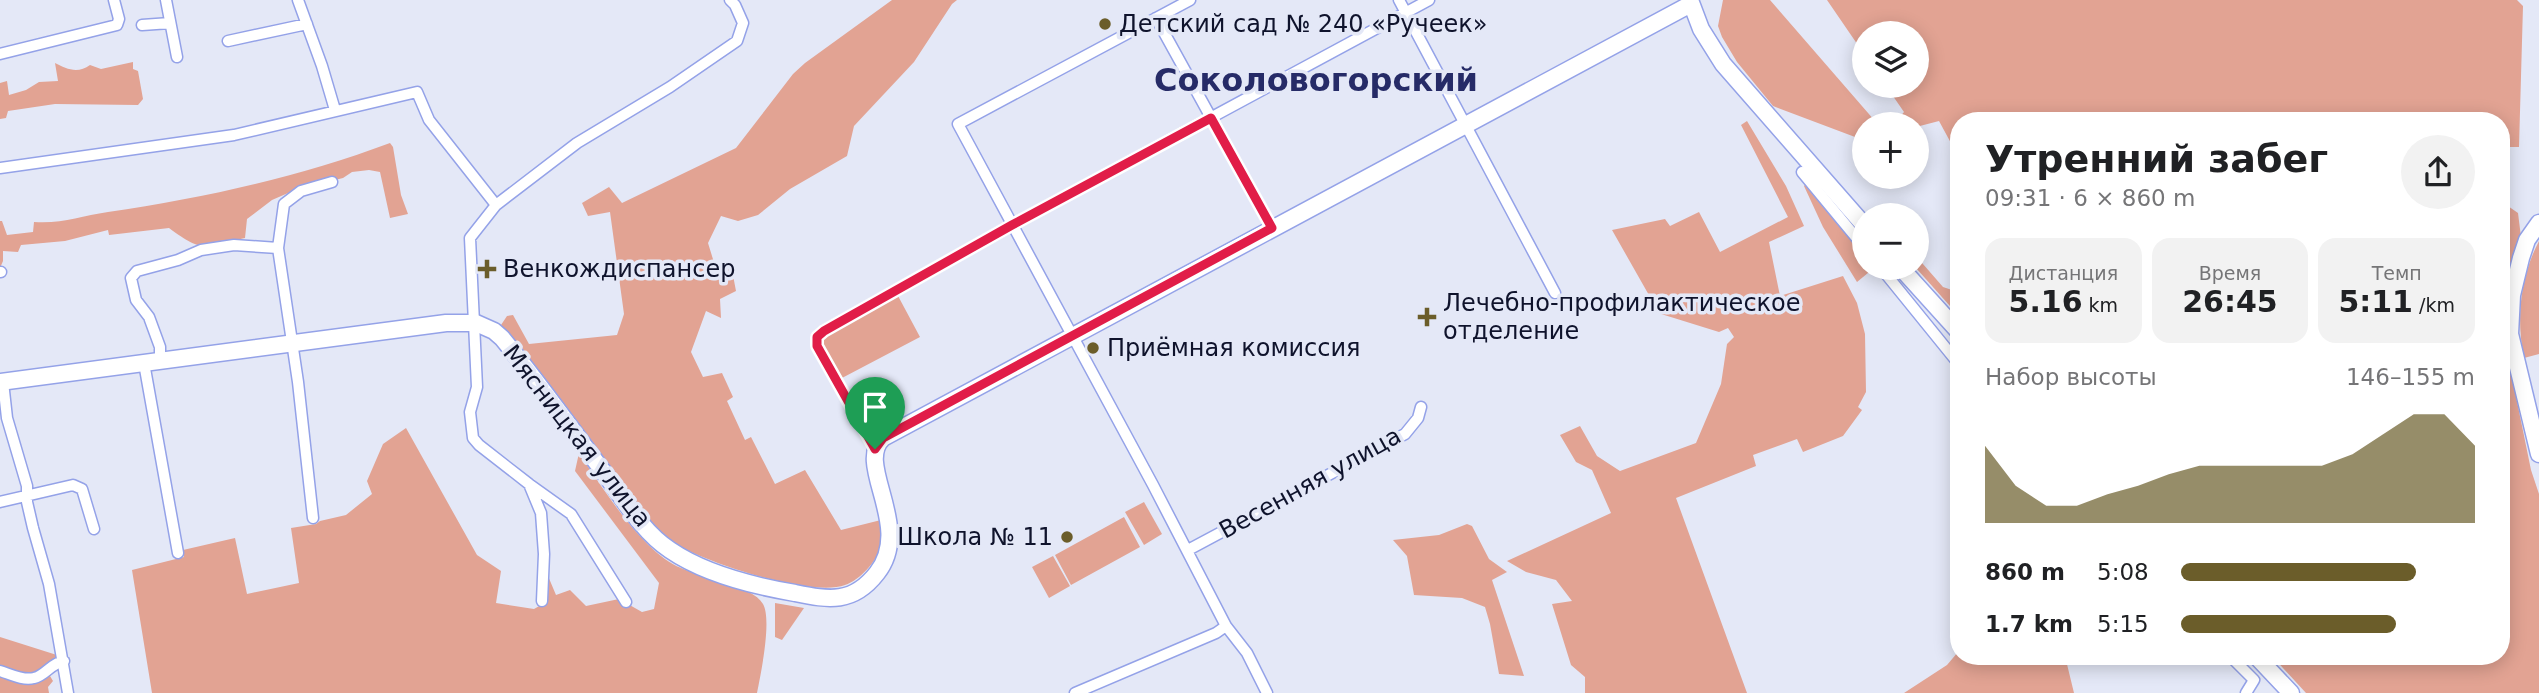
<!DOCTYPE html>
<html lang="ru">
<meta charset="utf-8">
<style>
:root{--surface:#fff;--page:#f2f2f2;--text:#202124;--muted:#757577;--accent:#6b5d2a}
body{margin:0;font-family:"DejaVu Sans",sans-serif;background:var(--page);color:var(--text);height:100vh;display:flex;flex-direction:column;font-size:26px;white-space:nowrap}
*{box-sizing:border-box;margin:0}
p{font-size:23px;color:var(--muted)}
.icon{flex:none;width:38px;height:38px;fill:none;stroke:currentColor;stroke-width:2;stroke-linecap:round;stroke-linejoin:round}
.map{position:relative;flex:1;overflow:hidden}
.sheet{position:absolute;left:1950px;top:112px;width:560px;height:553px;display:flex;flex-direction:column;background:var(--surface);border-radius:28px;box-shadow:0 4px 18px #0003}
.sheet>*{flex:none}
.controls{position:absolute;left:1852px;top:21px;display:grid;gap:14px}
.controls a{display:grid;place-items:center;width:77px;height:77px;border-radius:50%;background:var(--surface);box-shadow:0 4px 18px #0003;font-size:35px}
.pin{position:absolute;display:grid;place-items:center;width:60px;height:60px;color:#fff;margin:-72px -30px;border-radius:50% 50% 50% 0;rotate:-45deg;box-shadow:0 0 7px #0007}
.pin .icon{rotate:45deg}
.round{display:grid;place-items:center;flex:none;width:74px;height:74px;border-radius:37px;background:var(--page)}
.headline{display:flex;align-items:center;justify-content:space-between;height:119px;padding:0 35px}
h1{font-size:38px;font-weight:800;line-height:52px}
.figures{display:grid;grid-template-columns:repeat(3,1fr);gap:10px;height:119px;padding:7px 35px}
.figures div{display:grid;align-content:center;border-radius:18px;background:var(--page);text-align:center}
.figures b{font-size:30px;font-weight:800}
.figures small{font-size:19px;font-weight:400}
.figures p{font-size:19px}
.chart{height:196px;padding:14px 35px}
.chart p{display:flex;justify-content:space-between}
.chart svg{width:100%;height:126px;margin-top:7px;fill:var(--accent);opacity:.7}
ul{padding:0 35px;list-style:none;font-size:23px}
li{display:grid;grid-template-columns:112px 84px 1fr;align-items:center;height:52px}
li i{height:18px;border-radius:9px;background:var(--accent)}
.map>svg:first-child{display:block}
.green{fill:#e2a393}
.lines{fill:none;stroke-linecap:round;stroke-linejoin:round}
.street-casing{stroke:#94a2e8;stroke-width:13}
.primary-casing{stroke:#94a2e8;stroke-width:19}
.street{stroke:#fff;stroke-width:10}
.primary{stroke:#fff;stroke-width:16}
.route-casing{stroke:#fff;stroke-width:14}
.route{stroke:#e11d48;stroke-width:9}
.poi-dot{fill:#6b5d2a;stroke:#e4e8f7;stroke-width:2.5}
.labels{text-anchor:middle;dominant-baseline:central;stroke-width:7;stroke-linejoin:round;paint-order:stroke}
.poi-label{font-size:24px;fill:#0f132c;stroke:#e4e8f7;text-anchor:start}
.street-label{font-size:24px;fill:#0f132c;stroke:#e4e8f7}
.district-label{font-size:32px;font-weight:bold;fill:#262b67;stroke:#e4e8f7}
</style>
<div class="map">
<svg width="2539" height="693" viewBox="0 0 2539 693">
<rect width="100%" height="100%" fill="#e4e8f7"/>
<!-- green -->
<path class="green" d="M 892,0 L 957,0 L 952,4 L 914,62 L 854,126 L 847,156 L 790,189 L 758,215 L 738,221 L 721,216 L 708,243 L 716,269 L 731,265 L 736,291 L 720,299 L 721,318 L 706,311 L 691,352 L 703,377 L 722,373 L 733,397 L 727,401 L 745,440 L 751,437 L 775,484 L 805,470 L 841,530 L 881,520 C 881,528 884,539 881,547 C 876,562 860,580 845,585 C 812,598 704,562 674,543 C 663,536 655,526 646,517 L 527,356 L 501,325 L 507,316 L 513,315 L 529,344 L 617,335 L 624,314 L 610,212 L 588,216 L 582,203 L 609,187 L 622,203 L 736,148 L 793,74 L 805,63 Z
M 1723,0 L 1770,0 L 1875,121 L 1872,124 L 1864,124 L 1864,130 L 1855,137 L 1773,106 L 1737,62 L 1722,37 L 1718,26 Z
M 1827,0 L 2517,0 L 2523,6 L 2519,147 L 2501,147 L 2501,121 L 1958,121 L 1958,156 L 1939,121 L 1916,127 L 1916,124 L 1894,124 L 1904,112 L 1886,86 L 1916,86 L 1916,33 L 1864,33 L 1864,54 Z
M 133,62 L 133,69 L 138,71 L 143,99 L 138,105 L 55,104 L 8,111 L 6,118 L 0,119 L 0,83 L 7,81 L 9,95 L 26,90 L 39,82 L 58,81 L 55,63 C 66,69 78,74 90,65 L 101,69 Z
M 1747,121 L 1786,186 L 1804,226 L 1769,242 L 1780,296 L 1843,276 L 1857,303 L 1865,334 L 1866,392 L 1858,407 L 1862,410 L 1843,436 L 1803,452 L 1797,439 L 1753,455 L 1756,466 L 1676,498 L 1747,693 L 1585,693 L 1585,677 L 1571,665 L 1552,604 L 1572,601 L 1556,580 L 1526,572 L 1507,561 L 1611,513 L 1592,470 L 1576,462 L 1560,435 L 1580,426 L 1597,456 L 1620,471 L 1696,443 L 1721,384 L 1727,344 L 1734,337 L 1728,328 L 1719,332 L 1645,309 L 1654,304 L 1612,230 L 1665,219 L 1670,226 L 1699,212 L 1720,252 L 1788,217 L 1741,125 Z
M 390,143 L 393,147 L 401,195 L 408,214 L 390,218 L 380,172 L 369,170 L 352,172 L 343,178 L 295,190 L 272,200 L 247,219 L 245,238 C 205,247 204,254 169,228 L 109,235 L 108,230 L 65,241 L 21,245 L 18,252 L 3,251 L 3,261 L 0,268 L 0,221 L 2,221 L 7,235 L 33,232 L 34,222 C 62,224 81,216 108,212 C 204,198 299,177 390,143 Z
M 2501,160 L 2505,204 L 2518,213 L 2521,237 L 2503,333 L 2531,470 L 2539,494 L 2539,693 L 2306,693 L 2272,656 L 2501,656 Z
M 1807,182 L 1864,252 L 1864,268 L 1874,268 L 1857,282 L 1823,227 L 1804,186 Z
M 2539,241 L 2539,354 L 2524,358 C 2516,319 2520,277 2539,241 Z
M 1916,256 L 1943,287 L 1958,292 L 1958,315 L 1916,268 Z
M 897,294 L 920,337 L 842,378 L 822,343 L 826,333 Z
M 406,428 L 477,555 L 501,571 L 496,603 L 534,609 L 548,601 L 548,576 L 556,595 L 570,590 L 586,606 L 619,599 L 642,612 L 654,609 L 659,583 L 575,471 L 579,453 C 602,487 643,553 681,568 C 701,577 752,585 763,604 C 772,620 761,673 757,693 L 152,693 L 132,570 L 184,557 L 183,550 L 235,538 L 247,594 L 299,583 L 291,528 L 316,524 L 320,521 L 346,515 L 372,494 L 367,481 L 383,444 Z
M 1144,502 L 1162,534 L 1144,545 L 1125,512 Z
M 1124,517 L 1140,547 L 1071,585 L 1055,555 Z
M 1467,524 L 1472,526 L 1489,559 L 1507,572 L 1492,580 L 1524,676 L 1499,674 L 1490,624 L 1485,607 L 1462,598 L 1414,595 L 1407,556 L 1393,540 L 1439,535 Z
M 1053,556 L 1070,586 L 1049,598 L 1032,567 Z
M 775,603 L 804,608 L 782,640 L 775,637 Z
M 0,637 L 60,656 L 61,663 L 50,676 L 53,681 L 48,687 L 49,693 L 0,693 Z
M 1958,652 L 1958,656 L 2065,656 L 2074,693 L 1904,693 L 1947,665 Z"/>
<g class="lines">
<!-- street casing -->
<g class="street-casing">
<path id="street" d="M 166,0 L 177,57
M 298,0 L 322,66 L 335,110
M 1190,0 L 958,124 L 1153,485 L 1226,626 L 1247,653 L 1267,693
M 1399,0 L 1555,293
M 1156,18 L 1272,228
M 142,25 L 170,23
M 228,41 L 307,24
M 0,54 L 117,25 L 119,19 L 114,0
M 0,168 L 234,135 L 417,92 L 429,120 L 496,205
M 1802,172 L 1864,247
M 1881,268 L 1958,363
M 0,272 L 1,272
M 160,362 L 160,347 L 149,317 L 136,300 L 131,278 L 137,271 L 178,260 L 201,250 L 234,245 L 278,248
M 144,363 L 178,553
M 3,382 L 7,418 L 27,486 L 27,502 L 33,528 L 49,584 L 68,693
M 875,449 L 817,346 L 817,337 L 824,331 L 1012,225 L 1429,0
M 529,484 L 571,514 L 626,602
M 0,502 L 73,485 L 82,489 L 94,529
M 313,518 L 298,382 L 278,248 L 284,204 L 301,191 L 332,182
M 1188,550 L 1405,434 L 1418,418 L 1421,407
M 542,601 L 544,554 L 541,513 L 529,484 L 479,445 L 473,438 L 470,412 L 477,387 L 470,238 L 496,205 L 577,143 L 670,87 L 737,41 L 743,23 L 735,5 L 730,0
M 2230,656 L 2254,680 L 2246,693
M 0,671 C 10,674 23,681 34,678 C 45,676 51,663 64,661
M 1075,693 L 1216,633 L 1226,626"/>
</g>
<!-- primary casing -->
<g class="primary-casing">
<path id="primary" d="M 1690,0 L 1701,29 L 1723,64 L 1864,225
M 2539,223 L 2527,240 L 2521,258 L 2512,295 L 2510,334 L 2539,454
M 1901,268 L 1958,331
M 0,382 L 446,323 L 476,323 L 494,331 L 502,338 C 539,383 573,431 608,478 C 626,503 644,533 670,550 C 705,574 754,586 795,593 C 829,600 853,604 877,573 C 914,526 854,464 883,438 L 1691,4
M 2256,656 L 2291,693"/>
</g>
<!-- street -->
<use href="#street" class="street"/>
<!-- primary -->
<use href="#primary" class="primary"/>
</g>
<g class="lines">
<!-- route casing -->
<g class="route-casing">
<path id="route" d="M 1211,118 L 1272,228 L 883,438 L 875,449 L 817,346 L 817,337 L 824,331 L 1012,225 Z"/>
</g>
<!-- route -->
<use href="#route" class="route"/>
</g>
<!-- markers -->
<g class="poi-dot">
<circle cx="1105" cy="24" r="7"/>
<path d="M483.5 258.5h7v7h7v7h-7v7h-7v-7h-7v-7h7z"/>
<path d="M1423.5 306.5h7v7h7v7h-7v7h-7v-7h-7v-7h7z"/>
<circle cx="1093" cy="348" r="7"/>
<circle cx="1067" cy="537" r="7"/>
</g>
<g class="labels">
<!-- poi labels -->
<g class="poi-label">
<text x="1119" y="24">Детский сад № 240 «Ручеек»</text>
<text x="503" y="269">Венкождиспансер</text>
<text x="1443" y="303">Лечебно-профилактическое<tspan x="1443" dy="28">отделение</tspan></text>
<text x="1107" y="348">Приёмная комиссия</text>
<text x="1053" y="537" text-anchor="end">Школа № 11</text>
</g>
<!-- street labels -->
<g class="street-label">
<text transform="translate(577 436) rotate(52)">Мясницкая улица</text>
<text transform="translate(1310 483) rotate(-29)">Весенняя улица</text>
</g>
<!-- district labels -->
<g class="district-label">
<text x="1316" y="80">Соколовогорский</text>
</g>
</g>
</svg>
<div class="controls">
<a><svg class="icon" aria-label="layers" viewBox="0 0 24 24"><path d="M12 4l9 5-9 5-9-5zM3 14l9 5 9-5"/></svg></a>
<a>+</a>
<a>−</a>
</div>
<div class="pin" style="left:875px;top:449px;background:#1e9e55"><svg class="icon" aria-label="arrive" viewBox="0 0 24 24"><path d="M6 21V4h12l-3 4 3 4H6"/></svg></div>
<section class="sheet">
<div class="headline"><div><h1>Утренний забег</h1><p>09:31 · 6 × 860 m</p></div><a class="round"><svg class="icon" aria-label="share" viewBox="0 0 24 24"><path d="M12 15V3M7 8l5-5 5 5M5 13v7h14v-7"/></svg></a></div>
<div class="figures">
<div><p>Дистанция</p><b>5.16<small> km</small></b></div>
<div><p>Время</p><b>26:45</b></div>
<div><p>Темп</p><b>5:11<small> /km</small></b></div>
</div>
<div class="chart"><p><span>Набор высоты</span>146–155 m</p>
<svg viewBox="0 0 160 44" preserveAspectRatio="none"><path d="M0 44V17L10 31L20 38L30 38L40 34L50 31L60 27L70 24L80 24L90 24L100 24L110 24L120 20L130 13L140 6L150 6L160 17V44z"/></svg>
</div>
<ul>
<li><b>860 m</b>5:08<i style="width:80%"></i></li>
<li><b>1.7 km</b>5:15<i style="width:73%"></i></li>
</ul>
</section>
</div>
